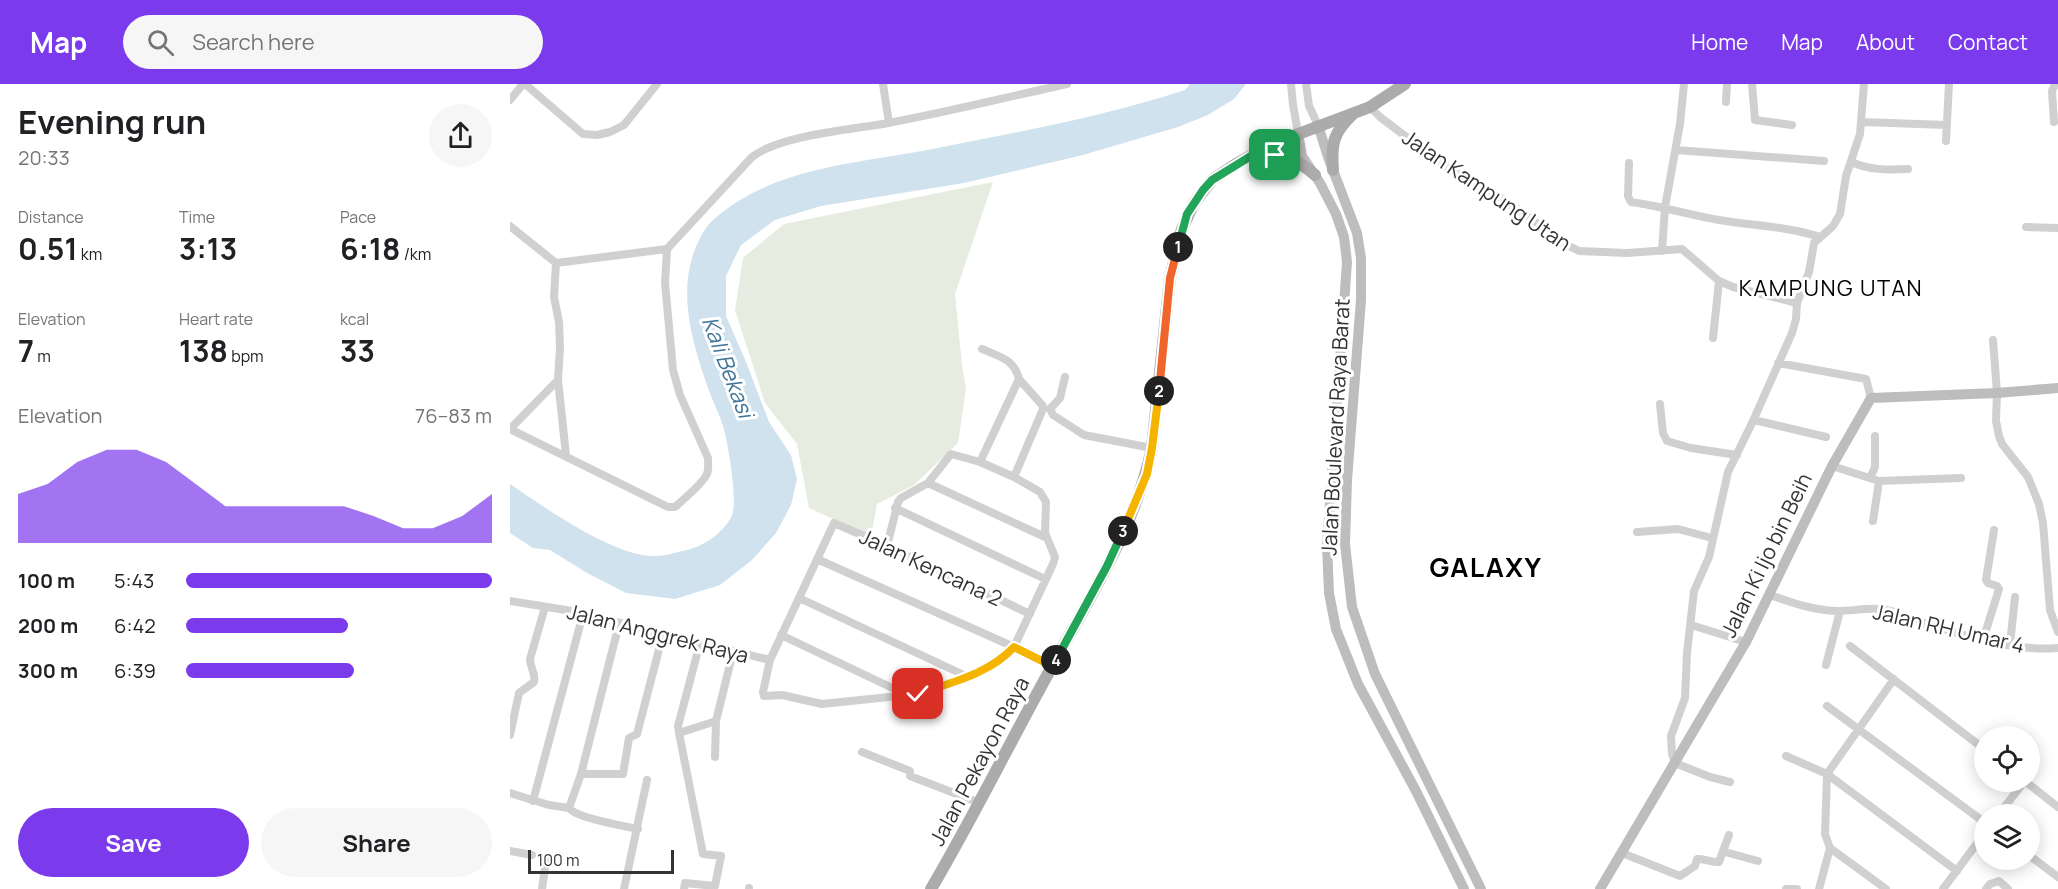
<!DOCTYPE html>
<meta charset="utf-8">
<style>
:root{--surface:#fff;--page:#f6f6f6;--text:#202124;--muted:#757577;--accent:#7c3aed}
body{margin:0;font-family:Manrope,sans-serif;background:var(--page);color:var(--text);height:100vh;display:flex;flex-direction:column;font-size:22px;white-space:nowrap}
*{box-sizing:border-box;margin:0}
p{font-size:20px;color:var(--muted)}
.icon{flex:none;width:33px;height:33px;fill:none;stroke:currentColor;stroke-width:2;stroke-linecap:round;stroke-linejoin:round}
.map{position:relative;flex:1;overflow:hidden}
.drawer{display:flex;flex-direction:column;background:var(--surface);width:510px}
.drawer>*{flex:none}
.controls{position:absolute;left:1464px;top:642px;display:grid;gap:12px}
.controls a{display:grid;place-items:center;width:66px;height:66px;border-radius:50%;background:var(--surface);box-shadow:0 3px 15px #0003;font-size:30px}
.scale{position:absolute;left:18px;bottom:15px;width:146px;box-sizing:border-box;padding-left:6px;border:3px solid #333;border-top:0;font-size:16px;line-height:21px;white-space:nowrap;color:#333;-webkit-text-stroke:4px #fff;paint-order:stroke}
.pin{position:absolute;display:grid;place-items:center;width:51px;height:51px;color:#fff;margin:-26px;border-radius:12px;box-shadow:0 3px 9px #0006}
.km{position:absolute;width:30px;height:30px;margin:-15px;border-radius:50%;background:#222;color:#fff;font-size:16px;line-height:30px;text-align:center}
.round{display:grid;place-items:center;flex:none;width:63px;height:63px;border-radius:32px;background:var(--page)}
.headline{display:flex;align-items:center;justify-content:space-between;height:102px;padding:0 18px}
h1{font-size:33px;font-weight:700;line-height:45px}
.figures{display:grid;grid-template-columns:repeat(3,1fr);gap:9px;height:102px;padding:6px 18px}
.figures div{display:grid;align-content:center}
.figures b{font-size:30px;font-weight:700}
.figures small{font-size:16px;font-weight:400}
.figures p{font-size:16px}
.chart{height:168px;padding:12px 18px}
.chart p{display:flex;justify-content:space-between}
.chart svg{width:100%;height:108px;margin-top:6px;fill:var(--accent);opacity:.7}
.action{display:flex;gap:12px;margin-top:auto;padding:12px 18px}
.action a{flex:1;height:69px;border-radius:36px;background:var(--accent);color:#fff;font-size:24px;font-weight:700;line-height:69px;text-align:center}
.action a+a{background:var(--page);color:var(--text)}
ul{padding:0 18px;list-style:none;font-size:20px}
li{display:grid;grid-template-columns:96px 72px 1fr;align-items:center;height:45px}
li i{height:15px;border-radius:8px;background:var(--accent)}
header{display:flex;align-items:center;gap:36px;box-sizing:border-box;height:84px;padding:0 30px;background:var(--accent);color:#fff}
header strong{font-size:28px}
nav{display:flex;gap:33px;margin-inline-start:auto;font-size:21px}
.search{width:420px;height:54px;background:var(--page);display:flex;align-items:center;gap:15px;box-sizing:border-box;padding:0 21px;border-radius:33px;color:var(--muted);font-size:22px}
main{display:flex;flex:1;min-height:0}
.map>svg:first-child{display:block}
.green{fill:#e6ecdf}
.water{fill:#cfe2ee}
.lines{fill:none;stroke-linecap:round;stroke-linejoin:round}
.street{stroke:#d0d0d0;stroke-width:8}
.secondary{stroke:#bdbdbd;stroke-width:10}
.primary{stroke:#ababab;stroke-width:12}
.split-1-casing{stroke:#fff;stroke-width:12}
.split-2-casing{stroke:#fff;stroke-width:12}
.split-3-casing{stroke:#fff;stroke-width:12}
.split-4-casing{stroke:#fff;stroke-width:12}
.split-5-casing{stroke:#fff;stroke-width:12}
.split-1{stroke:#22a559;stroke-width:8}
.split-2{stroke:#f0652b;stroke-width:8}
.split-3{stroke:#f5b400;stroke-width:8}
.split-4{stroke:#22a559;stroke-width:8}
.split-5{stroke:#f5b400;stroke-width:8}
.labels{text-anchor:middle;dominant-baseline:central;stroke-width:6;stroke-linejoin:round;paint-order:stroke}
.street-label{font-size:21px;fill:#333;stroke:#fff}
.neighbourhood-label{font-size:22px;letter-spacing:1.5px;fill:#000;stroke:#fff}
.water-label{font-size:22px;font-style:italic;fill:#3f7597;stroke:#fff}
.district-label{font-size:27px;font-weight:bold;letter-spacing:1.5px;fill:#000;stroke:#fff}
</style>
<header>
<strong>Map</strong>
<div class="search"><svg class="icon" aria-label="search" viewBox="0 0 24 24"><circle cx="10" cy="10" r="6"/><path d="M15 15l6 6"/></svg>Search here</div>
<nav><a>Home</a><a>Map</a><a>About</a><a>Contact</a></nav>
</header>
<main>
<section class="drawer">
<div class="headline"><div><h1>Evening run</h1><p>20:33</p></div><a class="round"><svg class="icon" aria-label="share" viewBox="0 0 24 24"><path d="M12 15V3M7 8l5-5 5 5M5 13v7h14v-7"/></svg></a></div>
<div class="figures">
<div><p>Distance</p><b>0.51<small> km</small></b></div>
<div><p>Time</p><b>3:13</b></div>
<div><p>Pace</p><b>6:18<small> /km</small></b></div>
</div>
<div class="figures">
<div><p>Elevation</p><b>7<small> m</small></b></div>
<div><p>Heart rate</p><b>138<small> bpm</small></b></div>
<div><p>kcal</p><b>33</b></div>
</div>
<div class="chart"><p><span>Elevation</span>76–83 m</p>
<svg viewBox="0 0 160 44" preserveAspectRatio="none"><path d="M0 44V24L10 20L20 11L30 6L40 6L50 11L60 20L70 29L80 29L90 29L100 29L110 29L120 33L130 38L140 38L150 33L160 24V44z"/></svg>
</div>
<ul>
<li><b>100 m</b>5:43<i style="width:100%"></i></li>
<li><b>200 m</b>6:42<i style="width:53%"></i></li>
<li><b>300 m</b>6:39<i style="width:55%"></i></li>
</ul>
<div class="action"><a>Save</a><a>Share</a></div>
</section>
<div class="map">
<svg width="1548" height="805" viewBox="0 0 1548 805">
<rect width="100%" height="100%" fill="#fff"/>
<!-- green -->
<path class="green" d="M 483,98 L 445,210 L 452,281 L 456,305 L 448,359 L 404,401 L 367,420 L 361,452 L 299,424 L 287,360 L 255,319 L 225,226 L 233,174 L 274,140 Z"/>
<!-- water -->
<path class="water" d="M 680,0 L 736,0 L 724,15 L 698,31 L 668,43 L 573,71 L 454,99 L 311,122 L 265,136 L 231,161 L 216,192 L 216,232 L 236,278 L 259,338 L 281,371 L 287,395 L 281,421 L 266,449 L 242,476 L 210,501 L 165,515 L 116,509 L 77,489 L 40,466 L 23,464 L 0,449 L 0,400 C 34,423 105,474 146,472 C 156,472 167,468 177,466 C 194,462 215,448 222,431 C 228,417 218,358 213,342 C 210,332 205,322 201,312 C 185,268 167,214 184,168 C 188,157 194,144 203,136 C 265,81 350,80 427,64 C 510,48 595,32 675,6 Z"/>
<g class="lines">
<!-- street -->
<path class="street" d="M 15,0 L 73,50 L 87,51 L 100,48 L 114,41 L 147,0
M 373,0 L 379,39
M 781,0 L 783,21 L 788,49
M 796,0 L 799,22 L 808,41
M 1242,0 L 1245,36 L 1282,41
M 0,16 L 13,0
M 1216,18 L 1217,0
M 860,23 L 870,33 L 936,83 L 952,89 L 964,103 L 981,107 L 1022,135 L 1045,155 L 1069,167 L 1117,169 L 1172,165 L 1209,197 L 1223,203 L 1287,219 L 1286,235 L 1282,249 L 1243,337 L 1218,388 L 1199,473 L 1184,507 L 1177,569 L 1175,614 L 1161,652 L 1162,670 L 1165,678
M 1352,38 L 1437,41
M 1544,38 L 1542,7 L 1545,0
M 1436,57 L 1439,0
M 1166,66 L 1314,77
M 1341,78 C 1359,86 1377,86 1398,85
M 1119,79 L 1118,112 L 1121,118 C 1151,122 1179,131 1209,136 C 1243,142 1277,142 1310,153
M 0,142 L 46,179
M 1516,143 L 1548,144
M 1152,167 L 1155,123 L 1170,40 L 1174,0
M 46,179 L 44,213 L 49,238 L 50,263 L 48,296 L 56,371
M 46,179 L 157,165
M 1287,219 L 1299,188 L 1304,159 L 1323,142 L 1330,130 L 1336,92 L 1350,50 L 1354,0
M 1203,254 L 1209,197
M 1483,256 L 1487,309 L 1486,337 L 1489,352 L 1492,360 L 1518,393 L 1529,420 L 1533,439 L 1540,526 L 1548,548
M 1268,279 L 1356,295 L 1361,314
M 555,293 L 550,314 L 540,325 L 543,331 L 574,351 L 642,364
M 48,296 L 0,345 L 158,423 L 165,423 C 173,416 193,399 197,390 C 199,385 198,379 198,374 L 170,311 L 163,286 L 155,199 L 157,165 L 242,73 C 271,51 340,46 378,39 C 438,28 497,13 557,0
M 1150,320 L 1153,349 L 1157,357 L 1181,364 L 1227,371
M 1244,336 L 1316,353
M 470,378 L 509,295 C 504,275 490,273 472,265
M 1322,382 L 1369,397 L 1363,437
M 504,393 L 533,325 L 533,322 L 509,295
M 1360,394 L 1365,383 L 1365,352
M 1369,397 L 1451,394
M 418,399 L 537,454
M 385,424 L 535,495
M 1127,448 L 1168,445 L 1202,454
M 377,462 L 388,418 L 391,414 L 418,399 L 441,370 L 470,378 L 504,393 L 530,408 L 536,418 L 535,449 L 545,473 L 543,480 L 504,563 L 487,579 L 467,590 L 408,610 L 312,620 L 272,611 L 254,612 L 253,608 L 260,576 L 324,439 L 377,462 L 520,530
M 307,475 L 504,563 L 542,582
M 1260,511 C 1282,519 1303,526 1327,527 C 1346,527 1363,522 1382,527 C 1394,530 1405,537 1417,540 C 1455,552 1508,568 1548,564
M 289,514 L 456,592
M 0,517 L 62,527 L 260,576
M 1181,541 L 1236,558
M 271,551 L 395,610
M 1473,556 L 1489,505 L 1487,502 L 1478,499 L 1476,496 L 1484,446
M 190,559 L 168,642 L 169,649 L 206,637 L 223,568
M 1500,560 L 1505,513
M 1340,562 L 1474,665
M 1316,581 L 1330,527
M 1317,622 L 1474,738
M 169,649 L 193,770 L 211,772 L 205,802 L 175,799 L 174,805
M 0,651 L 9,609 L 24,598 C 26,589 20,584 20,575 L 35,523
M 352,668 L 400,687 L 400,692 L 470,719
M 1276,672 L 1317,690 L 1447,787
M 205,673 L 206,637
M 1165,679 L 1200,693 L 1220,698
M 71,690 L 113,690 L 119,654 L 127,650 L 153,550
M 1516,698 L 1548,723
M 0,709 L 39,721 L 59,724 C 66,734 114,742 128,745
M 23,717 L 73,530
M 59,724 L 71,690 L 109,540
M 1489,730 L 1514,698
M 1320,764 L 1376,805
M 0,767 L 22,771
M 1215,768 L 1248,777
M 1112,769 L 1170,792 L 1185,782 L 1187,775 C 1195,774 1202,779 1209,778 L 1219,751
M 1520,772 L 1548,793
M 32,805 L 36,777
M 114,805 L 137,696
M 239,805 L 239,804
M 1276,805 L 1287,805
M 1309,805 L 1320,764 L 1315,750 L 1317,690 L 1384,595
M 1433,805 L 1474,750
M 1476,805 L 1480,800 L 1489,797 L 1498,805"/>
<!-- secondary -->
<path class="secondary" d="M 808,41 L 818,73 L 847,149 L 851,174 L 851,216 L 837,396 L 835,460 L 842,523 L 865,590 L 971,805
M 788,49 L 792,72 L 810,99 L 826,130 L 834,153 L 837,178 L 817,461 L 819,509 L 826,545 L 848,600 L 906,707 L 954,805
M 1090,805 L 1236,558 L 1322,382 L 1361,314 L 1487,309 L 1548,304"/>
<!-- primary -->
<path class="primary" d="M 743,72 C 770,70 784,72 805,91
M 823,86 C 821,60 823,49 842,31
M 421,805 C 463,734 499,660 539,588 C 578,516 625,444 642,364 L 660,194 L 672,145 L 684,119 L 702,96 L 726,80 L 762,60 L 860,23 L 895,0"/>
</g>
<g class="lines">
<!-- split-1 casing -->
<g class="split-1-casing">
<path id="split-1" d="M 668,163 L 677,130 L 693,106 L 702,96 L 741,72 L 765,71"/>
</g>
<!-- split-2 casing -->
<g class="split-2-casing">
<path id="split-2" d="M 649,307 L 660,194 L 668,163"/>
</g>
<!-- split-3 casing -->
<g class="split-3-casing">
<path id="split-3" d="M 613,447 L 637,390 L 642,364 L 649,307"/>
</g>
<!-- split-4 casing -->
<g class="split-4-casing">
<path id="split-4" d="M 546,576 L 597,482 L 613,447"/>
</g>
<!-- split-5 casing -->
<g class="split-5-casing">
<path id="split-5" d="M 408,610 C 442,598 479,590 504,563 L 542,582 L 546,576"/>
</g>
<!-- split-1 -->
<use href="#split-1" class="split-1"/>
<!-- split-2 -->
<use href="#split-2" class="split-2"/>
<!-- split-3 -->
<use href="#split-3" class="split-3"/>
<!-- split-4 -->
<use href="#split-4" class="split-4"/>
<!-- split-5 -->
<use href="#split-5" class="split-5"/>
</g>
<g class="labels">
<!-- street labels -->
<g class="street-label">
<text transform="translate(977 106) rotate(34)">Jalan Kampung Utan</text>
<text transform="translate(825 343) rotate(-87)">Jalan Boulevard Raya Barat</text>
<text transform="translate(1256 471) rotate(-64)">Jalan Ki Ijo bin Beih</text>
<text transform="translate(421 483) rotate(25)">Jalan Kencana 2</text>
<text transform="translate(1439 544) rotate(13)">Jalan RH Umar 4</text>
<text transform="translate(148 549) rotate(14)">Jalan Anggrek Raya</text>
<text transform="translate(469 677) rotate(-62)">Jalan Pekayon Raya</text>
</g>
<!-- neighbourhood labels -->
<g class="neighbourhood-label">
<text x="1321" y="204">KAMPUNG UTAN</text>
</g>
<!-- water labels -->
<g class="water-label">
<text transform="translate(218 283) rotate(69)">Kali Bekasi</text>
</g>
<!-- district labels -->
<g class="district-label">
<text x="976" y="482">GALAXY</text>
</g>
</g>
</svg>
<div class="controls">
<a><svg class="icon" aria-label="locate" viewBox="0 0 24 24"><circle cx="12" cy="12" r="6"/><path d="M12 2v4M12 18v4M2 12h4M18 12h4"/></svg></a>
<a><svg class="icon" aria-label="layers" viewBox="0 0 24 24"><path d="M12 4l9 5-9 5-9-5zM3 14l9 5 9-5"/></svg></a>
</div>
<div class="scale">100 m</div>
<div class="pin" style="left:765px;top:71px;background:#1e9e55"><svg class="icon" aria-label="arrive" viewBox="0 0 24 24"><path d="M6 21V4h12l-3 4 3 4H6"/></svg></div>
<div class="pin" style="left:408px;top:610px;background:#d93025"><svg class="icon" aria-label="check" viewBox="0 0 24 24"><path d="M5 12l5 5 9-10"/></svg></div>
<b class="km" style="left:668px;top:163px">1</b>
<b class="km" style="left:649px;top:307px">2</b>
<b class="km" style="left:613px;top:447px">3</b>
<b class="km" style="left:546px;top:576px">4</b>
</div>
</main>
